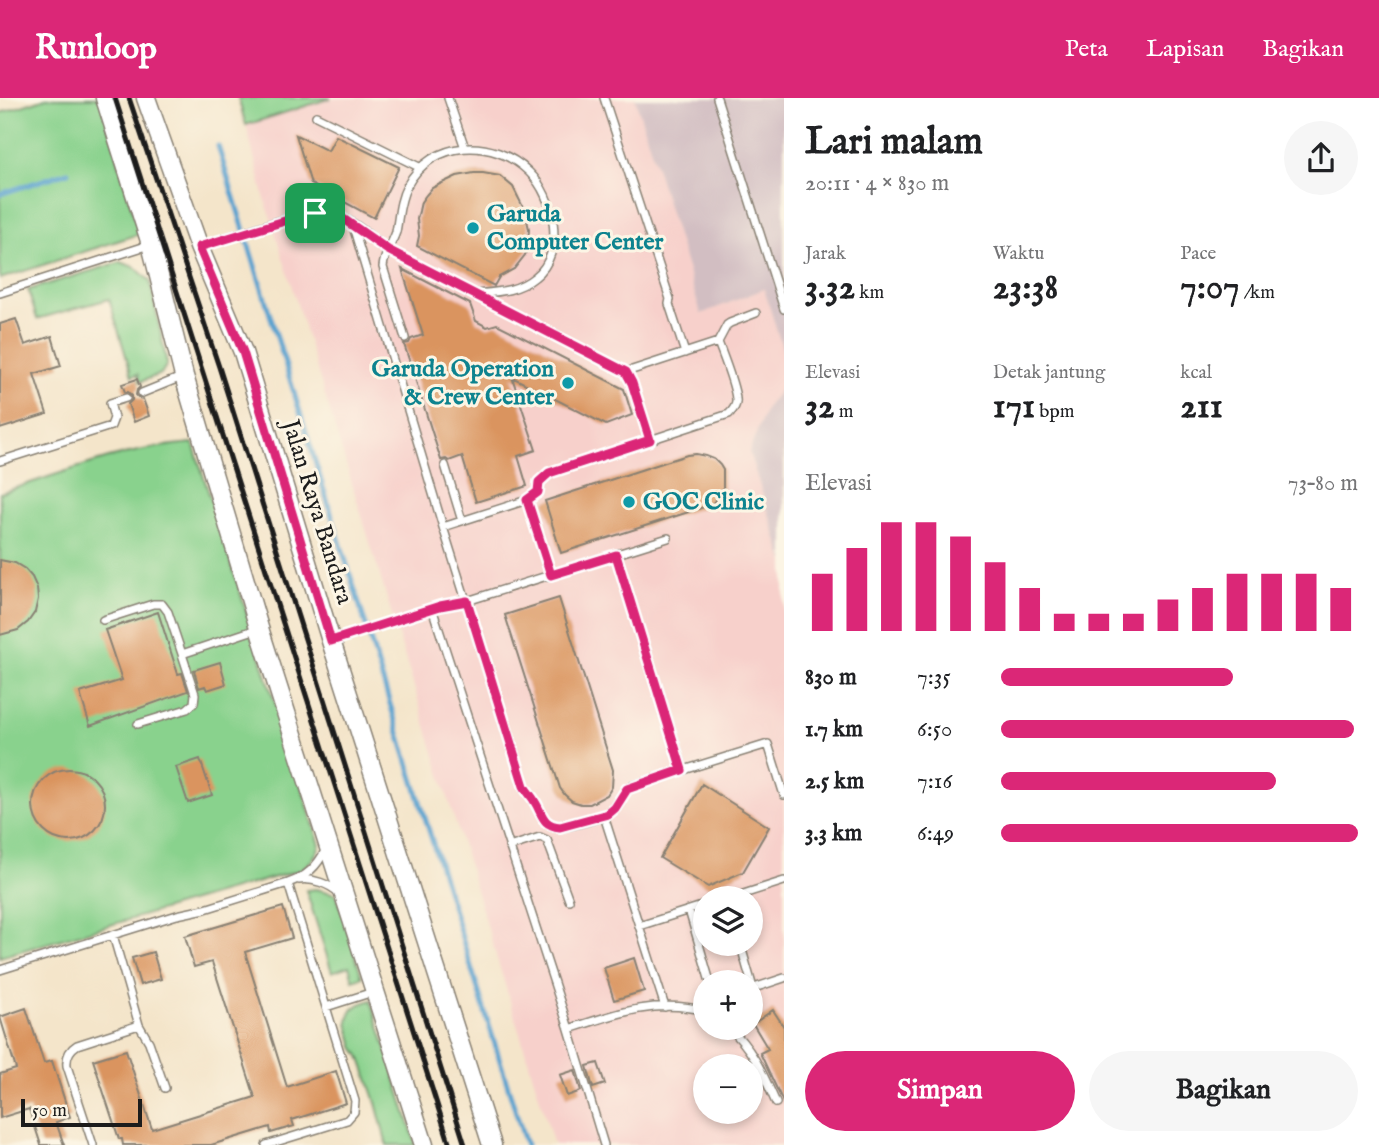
<!DOCTYPE html>
<html lang="id">
<meta charset="utf-8">
<style>
:root{--surface:#fff;--page:#f6f6f6;--text:#202124;--muted:#757577;--accent:#db2777}
body{margin:0;font-family:"IM FELL English",serif;background:var(--page);color:var(--text);height:100vh;display:flex;flex-direction:column;font-size:26px;white-space:nowrap}
*{box-sizing:border-box;margin:0}
p{font-size:23px;color:var(--muted)}
.icon{flex:none;width:38px;height:38px;fill:none;stroke:currentColor;stroke-width:2;stroke-linecap:round;stroke-linejoin:round}
.map{position:relative;flex:1;overflow:hidden}
.details{display:flex;flex-direction:column;background:var(--surface);width:595px}
.details>*{flex:none}
.tools{position:absolute;left:693px;top:788px;display:grid;gap:14px}
.tools a{display:grid;place-items:center;width:70px;height:70px;border-radius:50%;background:var(--surface);box-shadow:0 4px 10px #0003;font-size:35px}
.scale{position:absolute;left:21px;bottom:18px;width:121px;box-sizing:border-box;padding-left:7px;border:4px solid #1c1c1c;border-top:0;font-size:19px;line-height:24px;white-space:nowrap;color:#1c1c1c;-webkit-text-stroke:5px #fcf5e5;paint-order:stroke}
.pin{position:absolute;display:grid;place-items:center;width:60px;height:60px;color:#fff;margin:-30px;border-radius:14px;box-shadow:0 4px 10px #0006}
.round{display:grid;place-items:center;flex:none;width:74px;height:74px;border-radius:37px;background:var(--page)}
.head{display:flex;align-items:center;justify-content:space-between;height:119px;padding:0 21px}
h1{font-size:38px;font-weight:700;line-height:52px}
.metrics{display:grid;grid-template-columns:repeat(3,1fr);gap:10px;height:119px;padding:7px 21px}
.metrics div{display:grid;align-content:center}
.metrics b{font-size:35px;font-weight:700}
.metrics small{font-size:19px;font-weight:400}
.metrics p{font-size:19px}
.chart{height:196px;padding:14px 21px}
.chart p{display:flex;justify-content:space-between}
.chart svg{width:100%;height:126px;margin-top:7px;stroke:var(--accent);stroke-width:6}
.action{display:flex;gap:14px;margin-top:auto;padding:14px 21px}
.action a{flex:1;height:80px;border-radius:42px;background:var(--accent);color:#fff;font-size:28px;font-weight:700;line-height:80px;text-align:center}
.action a+a{background:var(--page);color:var(--text)}
ul{padding:0 21px;list-style:none;font-size:23px}
li{display:grid;grid-template-columns:112px 84px 1fr;align-items:center;height:52px}
li i{height:18px;border-radius:9px;background:var(--accent)}
header{display:flex;align-items:center;gap:42px;box-sizing:border-box;height:98px;padding:0 35px;background:var(--accent);color:#fff}
header strong{font-size:33px}
nav{display:flex;gap:38px;margin-inline-start:auto;font-size:24px}
main{display:flex;flex:1;min-height:0}
.map>svg:first-child{display:block}
.built{fill:#f7d0cb;fill-rule:evenodd}
.industrial{fill:#d2bec2}
.green{fill:#89d28d;stroke:#527754;stroke-width:2}
.lines{fill:none;stroke-linecap:round;stroke-linejoin:round}
.stream{stroke:#57a1cf;stroke-width:5}
.building{fill:#da945f}
.service-casing{stroke:#888073;stroke-width:10}
.tertiary-casing{stroke:#888073;stroke-width:21}
.service{stroke:#fff;stroke-width:7}
.tertiary{stroke:#fff;stroke-width:18}
.rail{stroke:#1c1c1c;stroke-width:5}
.route-casing{stroke:#fff;stroke-width:14}
.route{stroke:#db2777;stroke-width:9}
.culture-dot{fill:#0f9aa8;stroke:#fcf5e5;stroke-width:2.5}
.labels{text-anchor:middle;dominant-baseline:central;stroke-width:6;stroke-linejoin:round;paint-order:stroke}
.culture-label{font-size:24px;font-weight:bold;fill:#0d838f;stroke:#fcf5e5;text-anchor:start}
.street-label{font-size:24px;fill:#1c1c1c;stroke:#fcf5e5}
</style>
<header>
<strong>Runloop</strong>
<nav><a>Peta</a><a>Lapisan</a><a>Bagikan</a></nav>
</header>
<main>
<div class="map">
<svg width="784" height="1047" viewBox="0 0 784 1047">
<rect width="100%" height="100%" fill="#fcf5e5"/>
<filter id="ink" filterUnits="userSpaceOnUse"><feTurbulence type="fractalNoise" baseFrequency=".0143" numOctaves="2"/><feDisplacementMap in="SourceGraphic" scale="14" xChannelSelector="R" yChannelSelector="G"/><feConvolveMatrix kernelMatrix="1 2 1 2 8 2 1 2 1" color-interpolation-filters="sRGB"/></filter>
<filter id="wash" filterUnits="userSpaceOnUse"><feTurbulence type="fractalNoise" baseFrequency=".00686" numOctaves="4" result="noise"/><feDisplacementMap in="SourceGraphic" scale="28" xChannelSelector="R" yChannelSelector="G"/><feGaussianBlur stdDeviation="1.57" result="paint"/><feColorMatrix in="noise" values="0 0 0 0 0 0 0 0 0 0 0 0 0 0 0 0 0 1.4 0 .05"/><feComposite in="paint" operator="in"/></filter>
<g filter="url(#wash)">
<rect width="100%" height="100%" fill="#f4e5ca"/>
<!-- built -->
<path class="built" d="M 331,0 L 635,0 L 701,216 L 764,191 L 784,256 L 784,287 L 766,310 L 749,354 L 784,463 L 784,1047 L 554,1047 L 264,98 L 246,27 ZM 705,800 L 751,800 L 751,845 L 705,845 ZM 705,884 L 751,884 L 751,929 L 705,929 ZM 705,968 L 751,968 L 751,1013 L 705,1013 Z"/>
<!-- industrial -->
<path class="industrial" d="M 635,0 L 784,0 L 784,256 L 764,191 L 701,216 Z
M 784,287 L 784,463 L 749,354 L 766,310 Z"/>
<!-- green -->
<path class="green" d="M 46,0 L 101,0 L 139,136 L 0,181 L 0,15 Z
M 238,0 L 331,0 L 246,27 Z
M 121,164 L 136,170 L 150,183 L 167,266 L 161,276 L 140,284 L 138,276 L 132,278 L 109,201 L 37,221 L 28,192 Z
M 193,345 L 320,747 C 316,759 310,765 300,772 L 0,859 L 0,395 C 63,375 127,349 193,345 Z
M 316,791 L 336,796 L 362,879 L 353,882 L 349,868 L 332,874 L 306,792 Z
M 371,902 L 416,1047 L 387,1047 L 375,1001 L 360,958 L 354,949 L 348,925 L 349,918 L 353,911 L 360,906 Z"/>
<g class="lines">
<!-- stream -->
<path class="stream" d="M 218,48 L 526,1047
M 0,96 L 68,74"/>
</g>
<g id="blocks">
<!-- building -->
<path class="building" d="M 296,37 L 328,53 L 336,38 L 399,69 L 374,120 L 311,86 Z
M 474,75 L 483,75 L 500,78 L 513,89 L 525,113 L 529,131 L 528,149 L 525,157 L 514,171 L 499,179 L 494,188 L 417,148 L 419,138 L 417,121 L 419,113 L 421,104 L 426,97 L 432,90 L 440,86 L 457,78 Z
M 402,171 L 470,206 L 476,223 L 487,229 L 497,226 L 624,291 L 632,317 L 606,327 L 512,279 L 536,352 L 518,358 L 527,388 L 476,404 L 462,358 L 449,363 L 446,361 L 441,362 L 404,246 L 409,245 L 411,241 L 423,237 Z
M 16,221 L 25,247 L 52,238 L 61,268 L 34,276 L 47,316 L 0,331 L 0,226 Z
M 137,281 L 140,289 L 137,292 L 136,297 L 139,300 L 143,301 L 149,318 L 134,324 L 128,306 L 132,302 L 132,298 L 128,294 L 125,294 L 122,286 Z
M 696,356 L 706,358 L 714,361 L 720,367 L 723,372 L 723,390 L 719,398 L 712,406 L 701,410 L 561,455 L 545,403 L 687,357 Z
M 0,462 L 15,465 L 25,471 L 32,479 L 37,490 L 38,501 L 35,514 L 28,524 L 18,532 L 0,537 Z
M 559,500 L 613,672 L 612,689 L 607,697 L 590,706 L 581,706 L 572,703 L 565,697 L 560,690 L 505,517 Z
M 158,514 L 178,576 L 182,575 L 188,593 L 90,628 L 80,595 L 122,582 L 105,532 Z
M 220,564 L 226,586 L 207,592 L 205,588 L 199,590 L 194,572 Z
M 200,661 L 212,697 L 188,705 L 176,669 Z
M33 707a36 36 0 1 1 72 0a36 36 0 1 1-72 0Z
M 702,686 L 769,729 L 743,774 L 708,789 L 660,760 Z
M 283,809 L 292,840 L 245,854 L 287,989 L 336,973 L 346,1005 L 292,1022 L 294,1028 L 271,1035 L 270,1029 L 211,1047 L 123,1047 L 122,1041 L 119,1041 L 93,962 L 126,952 L 152,1031 L 255,999 L 212,864 L 194,869 L 185,838 Z
M 153,854 L 161,881 L 140,887 L 132,860 Z
M 634,860 L 644,893 L 614,902 L 604,870 Z
M 26,910 L 44,965 L 52,963 L 70,1019 L 56,1024 L 64,1047 L 41,1047 L 29,1011 L 0,1020 L 0,976 L 16,971 L 0,919 Z
M 773,912 L 784,929 L 784,1006 L 760,955 L 768,951 L 753,926 Z
M 598,965 L 605,986 L 593,990 L 587,968 Z
M 575,972 L 581,993 L 567,998 L 560,977 Z"/>
</g>
</g>
<g filter="url(#ink)">
<use href="#blocks" fill-opacity="0" stroke="#888073" stroke-width="2"/>
<g class="lines">
<!-- service casing -->
<g class="service-casing">
<path id="service" d="M 448,0 L 465,50
M 604,0 L 670,201 L 669,206 L 685,255
M 717,0 L 784,211
M 316,18 L 419,69
M 352,125 L 443,429 L 524,688 C 527,694 532,698 535,704 C 543,717 541,726 560,729 C 573,728 606,720 614,711 C 621,703 622,694 632,688 L 768,646 L 784,697
M 200,149 C 226,140 310,109 333,116 C 353,121 371,140 388,152 L 626,274 L 632,285 L 650,342 L 549,375 L 539,384 L 538,394 L 527,402 L 551,477
M 0,195 L 149,147
M 405,240 L 383,169 C 384,156 392,146 396,134 C 399,119 399,103 407,88 C 432,41 493,39 529,74 C 555,99 566,155 535,179 C 517,194 496,194 474,196
M 718,244 L 727,227 L 730,225 L 756,215
M 626,274 L 718,244 C 723,258 735,287 736,301 C 737,307 734,311 729,316 L 650,342
M 142,295 L 184,278
M 0,363 L 111,328 L 114,320 L 110,305 L 126,300
M 445,367 L 462,423
M 443,429 L 527,402
M 616,457 L 683,672
M 432,510 L 569,931 L 604,1047
M 103,522 L 153,506 L 162,506 L 168,514 L 182,556 L 257,531
M 331,543 L 441,508 L 467,503 L 668,440
M 138,626 L 187,611 L 194,605 L 195,596 L 182,556
M 604,718 L 665,909
M 509,749 L 540,739 L 547,742 L 569,802
M 299,782 C 313,780 329,786 339,795
M 288,785 C 306,779 317,769 326,751
M 731,800 L 784,783
M 689,812 L 710,884
M 639,828 L 705,807
M 113,837 L 139,927 L 149,944 L 165,990
M 740,845 L 753,890
M 0,872 L 177,817 L 205,811 L 288,785 L 326,909 L 376,893
M 751,891 L 784,880
M 728,929 C 752,949 764,978 776,1005
M 569,931 C 614,916 658,900 705,913
M 93,1047 L 67,968 C 66,959 69,952 77,947 L 139,927
M 266,1047 L 347,1022 L 354,1014 L 355,1003 L 326,909"/>
</g>
<!-- tertiary casing -->
<g class="tertiary-casing">
<path id="tertiary" d="M 105,0 L 151,146 L 184,278 L 259,530 L 424,1047
M 146,0 L 199,149 L 243,254 L 331,543 L 492,1047"/>
</g>
<!-- service -->
<use href="#service" class="service"/>
<!-- tertiary -->
<use href="#tertiary" class="tertiary"/>
<!-- rail -->
<path class="rail" d="M 115,0 L 450,1047
M 129,0 L 219,269 L 465,1047"/>
</g>
</g>
<g class="lines" filter="url(#ink)">
<!-- route casing -->
<g class="route-casing">
<path id="route" d="M 323,114 L 339,118 L 388,152 L 626,274 L 632,285 L 650,342 L 549,375 L 539,384 L 538,394 L 527,402 L 551,477 L 616,457 L 682,672 L 627,691 L 615,710 L 608,716 L 560,729 C 542,727 543,717 535,704 C 532,698 527,694 524,688 L 467,503 L 440,508 L 331,543 L 243,254 L 199,149 L 298,119 Z"/>
</g>
<!-- route -->
<use href="#route" class="route"/>
</g>
<!-- markers -->
<g class="culture-dot">
<circle cx="473" cy="130" r="7"/>
<circle cx="568" cy="285" r="7"/>
<circle cx="629" cy="404" r="7"/>
</g>
<g class="labels">
<!-- culture labels -->
<g class="culture-label">
<text x="487" y="116">Garuda<tspan x="487" dy="28">Computer Center</tspan></text>
<text x="554" y="271" text-anchor="end">Garuda Operation<tspan x="554" dy="28">&amp; Crew Center</tspan></text>
<text x="643" y="404">GOC Clinic</text>
</g>
<!-- street labels -->
<g class="street-label">
<text transform="translate(317 414) rotate(73)">Jalan Raya Bandara</text>
</g>
</g>
</svg>
<div class="tools">
<a><svg class="icon" aria-label="layers" viewBox="0 0 24 24"><path d="M12 4l9 5-9 5-9-5zM3 14l9 5 9-5"/></svg></a>
<a>+</a>
<a>−</a>
</div>
<div class="scale">50 m</div>
<div class="pin" style="left:315px;top:115px;background:#1e9e55"><svg class="icon" aria-label="arrive" viewBox="0 0 24 24"><path d="M6 21V4h12l-3 4 3 4H6"/></svg></div>
</div>
<section class="details">
<div class="head"><div><h1>Lari malam</h1><p>20:11 · 4 × 830 m</p></div><a class="round"><svg class="icon" aria-label="share" viewBox="0 0 24 24"><path d="M12 15V3M7 8l5-5 5 5M5 13v7h14v-7"/></svg></a></div>
<div class="metrics">
<div><p>Jarak</p><b>3.32<small> km</small></b></div>
<div><p>Waktu</p><b>23:38</b></div>
<div><p>Pace</p><b>7:07<small> /km</small></b></div>
</div>
<div class="metrics">
<div><p>Elevasi</p><b>32<small> m</small></b></div>
<div><p>Detak jantung</p><b>171<small> bpm</small></b></div>
<div><p>kcal</p><b>211</b></div>
</div>
<div class="chart"><p><span>Elevasi</span>73–80 m</p>
<svg viewBox="0 0 160 44" preserveAspectRatio="none"><path d="M5 44V24M15 44V15M25 44V6M35 44V6M45 44V11M55 44V20M65 44V29M75 44V38M85 44V38M95 44V38M105 44V33M115 44V29M125 44V24M135 44V24M145 44V24M155 44V29"/></svg>
</div>
<ul>
<li><b>830 m</b>7:35<i style="width:65%"></i></li>
<li><b>1.7 km</b>6:50<i style="width:99%"></i></li>
<li><b>2.5 km</b>7:16<i style="width:77%"></i></li>
<li><b>3.3 km</b>6:49<i style="width:100%"></i></li>
</ul>
<div class="action"><a>Simpan</a><a>Bagikan</a></div>
</section>
</main>
